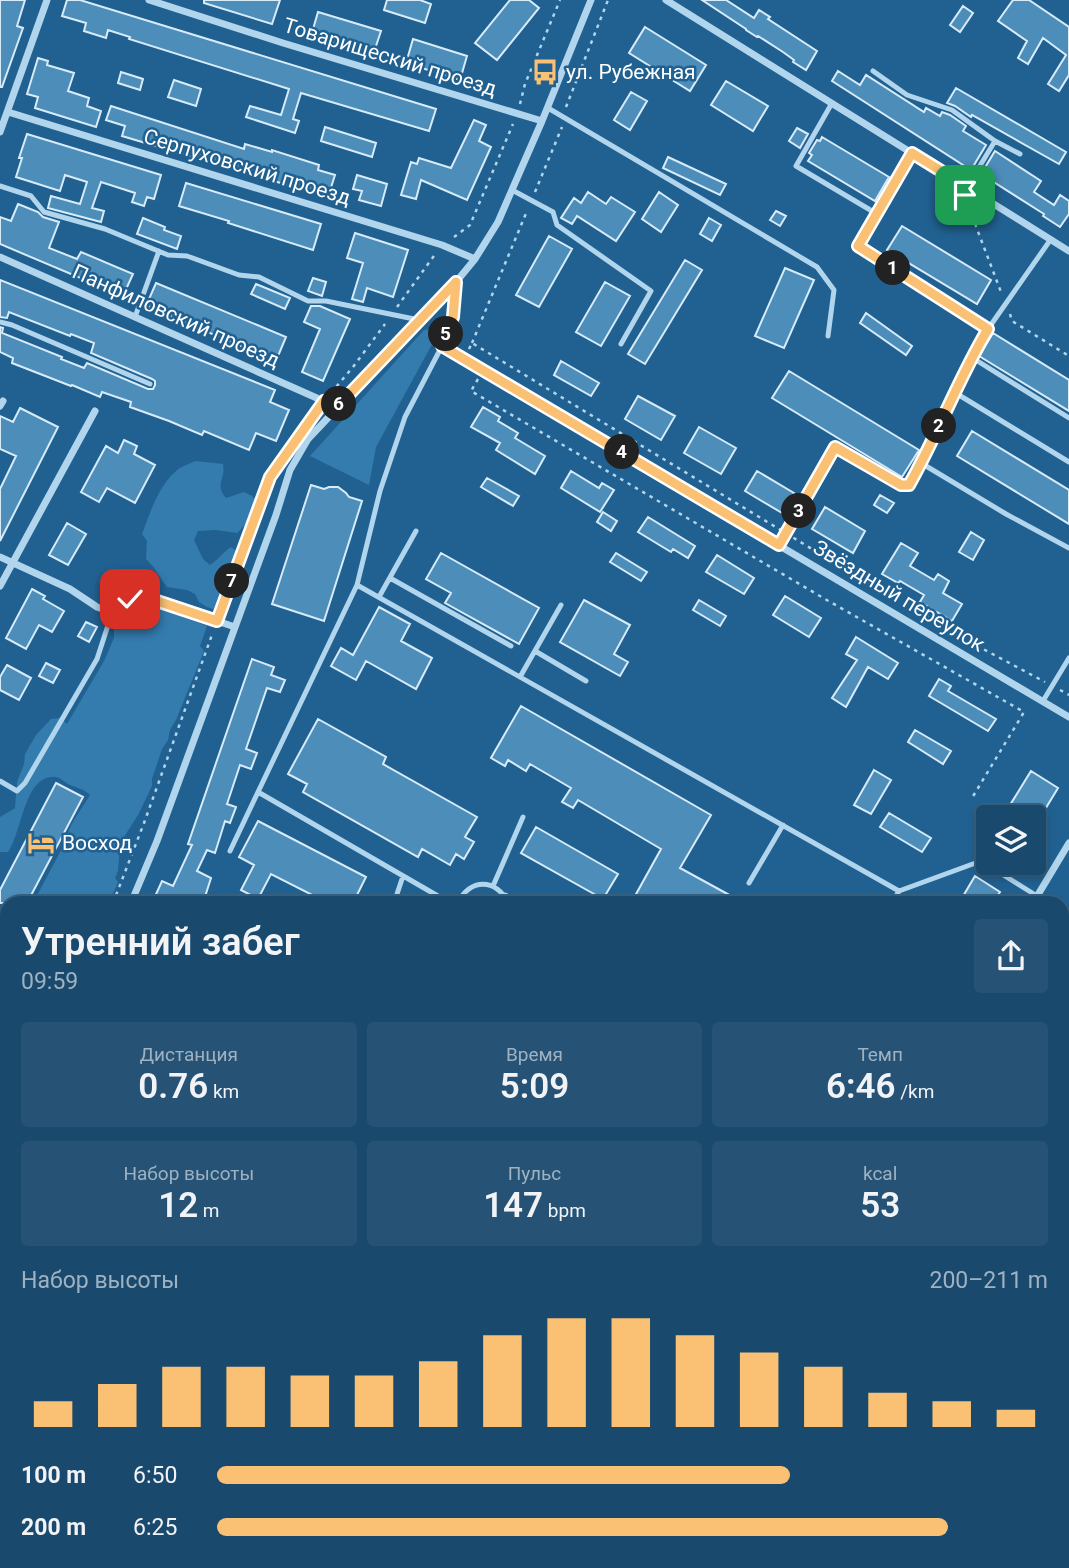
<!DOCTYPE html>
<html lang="ru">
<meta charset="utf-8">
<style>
:root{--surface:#19496d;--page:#265375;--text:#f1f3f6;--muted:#9fb2c2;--line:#376180;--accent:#fac073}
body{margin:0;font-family:Roboto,sans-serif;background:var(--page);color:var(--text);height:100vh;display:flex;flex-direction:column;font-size:26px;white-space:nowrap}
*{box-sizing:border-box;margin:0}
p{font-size:23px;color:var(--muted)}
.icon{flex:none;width:38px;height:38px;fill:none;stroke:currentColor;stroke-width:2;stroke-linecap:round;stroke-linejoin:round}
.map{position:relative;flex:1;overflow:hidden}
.drawer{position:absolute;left:0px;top:896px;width:1069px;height:672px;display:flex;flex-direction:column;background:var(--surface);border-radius:21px 21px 0 0;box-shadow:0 4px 10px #0003,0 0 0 2px var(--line)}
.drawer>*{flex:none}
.fabs{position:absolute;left:976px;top:805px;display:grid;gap:14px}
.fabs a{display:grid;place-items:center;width:70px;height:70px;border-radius:7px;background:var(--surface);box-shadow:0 4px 10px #0003,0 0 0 2px var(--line);font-size:35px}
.pin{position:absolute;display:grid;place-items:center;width:60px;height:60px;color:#fff;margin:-30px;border-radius:14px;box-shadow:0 4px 10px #0006}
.km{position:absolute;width:35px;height:35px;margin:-18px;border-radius:50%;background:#222;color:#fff;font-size:19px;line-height:35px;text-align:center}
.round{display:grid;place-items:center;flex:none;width:74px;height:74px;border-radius:7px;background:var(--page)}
.head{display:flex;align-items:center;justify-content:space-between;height:119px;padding:0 21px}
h1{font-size:38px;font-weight:600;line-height:52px}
.metrics{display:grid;grid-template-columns:repeat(3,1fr);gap:10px;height:119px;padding:7px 21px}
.metrics div{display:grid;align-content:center;border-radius:7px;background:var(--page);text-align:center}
.metrics b{font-size:35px;font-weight:600}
.metrics small{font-size:19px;font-weight:400}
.metrics p{font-size:19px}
.chart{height:196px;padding:14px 21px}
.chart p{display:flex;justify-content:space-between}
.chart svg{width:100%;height:126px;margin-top:7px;stroke:var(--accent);stroke-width:6}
ul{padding:0 21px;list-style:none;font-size:23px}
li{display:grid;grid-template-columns:112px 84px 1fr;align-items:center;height:52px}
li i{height:18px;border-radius:9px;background:var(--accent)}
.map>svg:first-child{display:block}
.green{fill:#347cae}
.building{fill:#4d8db9;stroke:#d7ebf9;stroke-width:2}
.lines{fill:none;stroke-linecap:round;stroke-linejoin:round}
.path{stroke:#b1d5ed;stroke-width:2.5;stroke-dasharray:3.5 5;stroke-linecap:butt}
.lane{stroke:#b1d5ed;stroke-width:5}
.street{stroke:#b1d5ed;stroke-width:7}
.route-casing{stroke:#fff;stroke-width:14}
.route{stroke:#fac073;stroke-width:9}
.labels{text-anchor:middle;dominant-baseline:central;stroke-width:5;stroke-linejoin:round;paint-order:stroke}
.street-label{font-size:21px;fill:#fff;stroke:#216191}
.poi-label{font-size:21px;fill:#fff;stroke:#216191;text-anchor:start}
</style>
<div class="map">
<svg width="1069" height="1568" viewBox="0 0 1069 1568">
<rect width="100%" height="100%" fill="#216191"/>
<!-- green -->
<path class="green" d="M 429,329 L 436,337 L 376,447 L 369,485 L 310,456 L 424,330 Z
M 195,461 L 223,464 C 226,480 214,484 226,498 L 244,492 L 252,496 L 257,502 C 255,516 246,524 237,533 L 216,530 L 198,531 L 194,540 L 203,559 L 210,565 C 218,560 223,552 231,547 L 238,552 L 227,568 L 228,577 C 222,587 221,599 216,610 L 207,607 L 199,602 L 195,594 L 187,590 L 167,587 C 160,578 155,567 146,559 L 147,541 L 142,534 C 150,513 158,487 175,472 C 180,467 189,464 195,461 Z
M 143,603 L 207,626 L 200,646 L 204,651 L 176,720 L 170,730 L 168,740 L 162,749 L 152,779 L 152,786 L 138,815 L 120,843 L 118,871 L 115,878 L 118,882 L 109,903 L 33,903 L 66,841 C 68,825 82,809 90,795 C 84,789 78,788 70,785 C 65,783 62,778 56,777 C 24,773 22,834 8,852 L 0,852 L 0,817 L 15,808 L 17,782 L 24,764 L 25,754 L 36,735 L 51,719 L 60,718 L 67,724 L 104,661 L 114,638 L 114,615 L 126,611 L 128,607 Z
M 7,1110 L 7,1152 L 0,1170 L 0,1119 Z
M 472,1561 L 523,1561 L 534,1568 L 468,1568 Z"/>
<!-- building -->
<path class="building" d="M 0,0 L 25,0 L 17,26 L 23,28 L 2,87 L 0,87 Z
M 67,0 L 80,0 L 436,109 L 429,131 L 301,93 L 293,119 L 299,121 L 295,133 L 246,117 L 250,106 L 281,115 L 289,89 L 129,39 L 130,37 L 108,30 L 106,38 L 84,31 L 86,23 L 62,16 Z
M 204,0 L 280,0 L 272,24 L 204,3 Z
M 387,0 L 420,0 L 431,4 L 425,23 L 384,10 Z
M 510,0 L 529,0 L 539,8 L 497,60 L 475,43 Z
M 702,0 L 726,0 L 754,18 L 759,10 L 770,17 L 768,19 L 817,51 L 806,70 L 793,62 L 794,60 L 783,52 L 758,36 L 757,37 L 746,30 L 746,29 Z
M 1013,0 L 1029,0 L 1069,27 L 1069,75 L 1059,91 L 1048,84 L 1066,55 L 1043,38 L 1028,64 L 1018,58 L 1027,41 L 998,21 Z
M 963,6 L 973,13 L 960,32 L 950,25 Z
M 318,12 L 381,31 L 373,55 L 311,36 Z
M 645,27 L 706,65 L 690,91 L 629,53 Z
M 413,39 L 467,56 L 460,80 L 406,63 Z
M 38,58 L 48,61 L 47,65 L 74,73 L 68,91 L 89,98 L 87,106 L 101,111 L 96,127 L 35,108 L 38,97 L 27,94 Z
M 838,71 L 860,85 L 866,75 L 924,112 L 926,108 L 940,116 L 942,112 L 950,115 L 966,126 L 963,131 L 986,145 L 971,170 L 832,81 Z
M 121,72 L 143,79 L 140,90 L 118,83 Z
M 174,80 L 201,89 L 196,106 L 168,97 Z
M 726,81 L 768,106 L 753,131 L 711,105 Z
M 956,88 L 1066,152 L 1059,164 L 972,115 L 971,117 L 955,106 L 947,103 Z
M 631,92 L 647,101 L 630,130 L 614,120 Z
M 111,106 L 244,149 L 245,144 L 272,152 L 272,150 L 319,165 L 318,170 L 335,175 L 328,197 L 122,136 L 125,126 L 106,120 Z
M 474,120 L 486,125 L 479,141 L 491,147 L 467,200 L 421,180 L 416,199 L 401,195 L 411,162 L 417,164 L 419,158 L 451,168 Z
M 325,127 L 376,143 L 372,157 L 321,141 Z
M 797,128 L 808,134 L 800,148 L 789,141 Z
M 27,134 L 161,175 L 154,199 L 147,197 L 144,206 L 132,202 L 135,193 L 101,182 L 92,208 L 104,211 L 101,222 L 48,208 L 51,196 L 80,204 L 87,182 L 65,175 L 60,191 L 16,177 L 22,158 L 19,158 Z
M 822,137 L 889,177 L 875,201 L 808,161 L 812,155 L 809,153 L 817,140 L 820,141 Z
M 995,151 L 1041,181 L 1034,192 L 1054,205 L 1060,195 L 1069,201 L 1069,214 L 1060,227 L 1043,216 L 1044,214 L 981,174 Z
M 668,157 L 726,184 L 720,195 L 663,168 Z
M 357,175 L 387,184 L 381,206 L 359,200 L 362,191 L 353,189 Z
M 186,183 L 321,224 L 313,250 L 228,223 L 229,221 L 179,206 Z
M 588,192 L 606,204 L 611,197 L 635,212 L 616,241 L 577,216 L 572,224 L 561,218 L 574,198 L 581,203 Z
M 659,192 L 678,205 L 661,232 L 642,219 Z
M 18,204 L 38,212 L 43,217 L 59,222 L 49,248 L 77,259 L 81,252 L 133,274 L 123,296 L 0,244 L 0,217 L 11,221 Z
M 776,211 L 786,216 L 780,226 L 770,220 Z
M 143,218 L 165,227 L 164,230 L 181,236 L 177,249 L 137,234 Z
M 709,218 L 721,225 L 712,241 L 700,234 Z
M 902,226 L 991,280 L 977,304 L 887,250 Z
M 355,233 L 408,250 L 393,297 L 367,288 L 363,302 L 352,299 L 363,263 L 347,258 Z
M 549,236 L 572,249 L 539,307 L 516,295 Z
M 685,260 L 702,270 L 645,364 L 628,354 Z
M 785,268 L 814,280 L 784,348 L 755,336 Z
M 313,278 L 326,282 L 322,296 L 308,291 Z
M 0,280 L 275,390 L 270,402 L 289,410 L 276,441 L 256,433 L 249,450 L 204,431 L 202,435 L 169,421 L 130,407 L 131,402 L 102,392 L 100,397 L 72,385 L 71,386 L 12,363 L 13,358 L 0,352 L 0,327 L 3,328 L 2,333 L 62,357 L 61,359 L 84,368 L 87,363 L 148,389 L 153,389 L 155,385 L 155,381 L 152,379 L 91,353 L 94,343 L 71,334 L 70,336 L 9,312 L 7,318 L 0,317 Z
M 605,282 L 630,296 L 601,346 L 576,332 Z
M 156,283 L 286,337 L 276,361 L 146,306 Z
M 256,284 L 290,298 L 285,309 L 251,294 Z
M 311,306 L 320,306 L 350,319 L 323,381 L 302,372 L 320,329 L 304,322 Z
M 866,313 L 912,346 L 906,355 L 860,323 Z
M 993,333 L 1069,380 L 1069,411 L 979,356 Z
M 561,361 L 599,383 L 591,396 L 554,375 Z
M 789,371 L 919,450 L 902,477 L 772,398 Z
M 638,396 L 675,416 L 661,440 L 625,419 Z
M 483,407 L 500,417 L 498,421 L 518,433 L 515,438 L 545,456 L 535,474 L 496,450 L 500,443 L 471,427 Z
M 20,408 L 58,427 L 0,541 L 0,489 L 16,456 L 0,449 L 0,416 L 13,422 Z
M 699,427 L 736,448 L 721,474 L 684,453 Z
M 972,431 L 1069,490 L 1069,524 L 957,456 Z
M 124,440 L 137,446 L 134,454 L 155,465 L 135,503 L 107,488 L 99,502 L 81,492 L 106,446 L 118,453 Z
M 571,471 L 599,488 L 602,483 L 614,490 L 600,512 L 561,488 Z
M 757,471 L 794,493 L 782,513 L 745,491 Z
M 487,478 L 519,496 L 513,506 L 481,487 Z
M 311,485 L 324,489 L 329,487 L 338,487 L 346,493 L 349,497 L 362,501 L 324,621 L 272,604 Z
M 880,495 L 894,503 L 887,513 L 874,505 Z
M 825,507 L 865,531 L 853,553 L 812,529 Z
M 603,512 L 617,521 L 611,531 L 597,522 Z
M 648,517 L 695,546 L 688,558 L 673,549 L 671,552 L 638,532 Z
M 67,523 L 86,534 L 68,565 L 49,555 Z
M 971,532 L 984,540 L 973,560 L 959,552 Z
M 901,543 L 918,553 L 910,566 L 934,580 L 938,574 L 949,581 L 943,593 L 962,604 L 952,621 L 920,602 L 924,595 L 900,581 L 898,583 L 882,574 Z
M 441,553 L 539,608 L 519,644 L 445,603 L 451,593 L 426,579 Z
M 616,553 L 647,572 L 641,581 L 610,562 Z
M 717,555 L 754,578 L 744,594 L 706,572 Z
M 32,589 L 45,596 L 43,599 L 64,611 L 52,632 L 39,625 L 26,649 L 6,638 Z
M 785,596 L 821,618 L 809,637 L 773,615 Z
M 584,600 L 630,625 L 614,654 L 628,662 L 620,676 L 560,642 Z
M 699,600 L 726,616 L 720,626 L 693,610 Z
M 379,607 L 410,624 L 401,641 L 432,658 L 416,689 L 366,661 L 356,680 L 331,666 L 341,648 L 353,655 Z
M 86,622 L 97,627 L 89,642 L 78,636 Z
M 856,637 L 898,663 L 888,679 L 868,667 L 846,707 L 832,698 L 857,660 L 846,654 Z
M 252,659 L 274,667 L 271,675 L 285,680 L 280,692 L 267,688 L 246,749 L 257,753 L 251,769 L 240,765 L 227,804 L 236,807 L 230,823 L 225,821 L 215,853 L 207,850 L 197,871 L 211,878 L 203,903 L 196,903 L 184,897 L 182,903 L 152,903 L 162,881 L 173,886 L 192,845 L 188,844 Z
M 46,663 L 60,670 L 53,683 L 39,676 Z
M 7,665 L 31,678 L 19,700 L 0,690 L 0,677 Z
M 939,679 L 951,686 L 948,691 L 996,719 L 988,731 L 929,696 Z
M 521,706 L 711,815 L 680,868 L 744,903 L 647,903 L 635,896 L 661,849 L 578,800 L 573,808 L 562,802 L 571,788 L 530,764 L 526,771 L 508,760 L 505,766 L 491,758 Z
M 318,719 L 386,757 L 383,764 L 477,817 L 465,837 L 474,842 L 464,859 L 456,854 L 450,865 L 422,849 L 418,857 L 303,792 L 307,784 L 288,774 Z
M 915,730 L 951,751 L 943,764 L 908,742 Z
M 874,770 L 891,780 L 871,814 L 854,805 Z
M 1031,771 L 1058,788 L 1038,821 L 1034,819 L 1034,817 L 1031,817 L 1010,805 Z
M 56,783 L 83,797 L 27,903 L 0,903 L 0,890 Z
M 889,813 L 931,838 L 922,852 L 880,827 Z
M 258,821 L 366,877 L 353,903 L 328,903 L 271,874 L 258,899 L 241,890 L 254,865 L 239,857 Z
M 536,827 L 618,874 L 603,899 L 521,853 Z
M 975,876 L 1000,892 L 993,903 L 959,903 Z"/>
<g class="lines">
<!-- path -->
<path class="path" d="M 520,104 L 525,84 L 560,0
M 566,107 L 608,0
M 535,192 L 562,127
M 966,200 L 1001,292
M 454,237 L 470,225 L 513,124
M 397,307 L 436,253
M 1010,314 L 1012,321 L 1069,356
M 472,343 L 527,211
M 469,349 L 472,343 L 840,566 L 985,650 L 1045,682
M 478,379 L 471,391 L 825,599 L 1024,712 L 972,798
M 331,393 L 353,367 L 385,324
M 785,535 L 835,447 L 900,485
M 220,613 L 270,477 L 280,463
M 1060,690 L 1069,695
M 113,903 L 144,823 L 213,632"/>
<!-- lane -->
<path class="lane" d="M 873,71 L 907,95 L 952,110 L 995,141 L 1020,154
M 832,103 L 796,166 L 877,214 L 912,153
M 548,108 L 817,267 L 834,290 L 828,336
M 0,186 L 31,196 L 44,212 L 105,229 L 168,255 L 187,256 L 239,275 L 259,277 L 308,301 L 326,301 L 419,320
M 967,187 L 995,141
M 512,190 L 553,212 L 557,225 L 651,291 L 621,344
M 877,214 L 858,245 L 988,329 L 1051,239
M 135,317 L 159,251
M 0,322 L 12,325 L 150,384
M 988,329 L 971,357 L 1069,418
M 442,346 L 405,417 L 380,491 L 357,585 L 258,792 L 450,903
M 971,357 L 954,392 L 1069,462
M 921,463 L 1006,514 L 1069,548
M 909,485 L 921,463 L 954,392
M 390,578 L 511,646
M 357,585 L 899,891
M 379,597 L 416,531
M 535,651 L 586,681
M 520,677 L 561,605
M 1043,701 L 1069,658
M 0,781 L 17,791 L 25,783 L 97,659 L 113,610
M 230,851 L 258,792
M 749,883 L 783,825
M 493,886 L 523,817
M 505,895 L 520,903
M 394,903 L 403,876
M 458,903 C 469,878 497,878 508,903
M 892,903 L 899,891 L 981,861 L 1037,896
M 0,971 L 7,975
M 1062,1476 L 1067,1468
M 0,1529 L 7,1532
M 318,1561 L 331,1568
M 530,1561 L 537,1565 L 539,1561
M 64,1568 L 68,1561
M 229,1568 L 235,1561
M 373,1568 L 379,1561
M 618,1568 L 622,1561
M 650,1568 L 654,1561
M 709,1568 L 710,1561
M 1000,1568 L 1004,1561"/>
<!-- street -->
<path class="street" d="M 149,0 L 283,43 L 542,121
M 666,0 L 1069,251
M 8,112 L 442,245 L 475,259
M 0,132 L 47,0
M 0,257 L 337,407
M 456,283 L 453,317 L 442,346 L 1069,717
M 0,406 L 3,401
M 0,557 L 70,589 L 97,607 L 105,610 L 113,610 L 130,599 L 141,597 L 154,600 L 235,627
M 0,586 L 95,411
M 131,903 L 157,841 L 276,515 L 290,470 L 308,439 L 456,282 L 475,259 L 498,222 L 542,121 L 591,0
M 1033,903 L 1069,843
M 0,1223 L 7,1205
M 1062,1321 L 1069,1310
M 858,1561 L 870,1568
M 986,1561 L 998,1568
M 914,1568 L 919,1561
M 1050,1568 L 1069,1557"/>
</g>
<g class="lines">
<!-- route casing -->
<g class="route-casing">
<path id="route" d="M 130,599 L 141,597 L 154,600 L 217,621 L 270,477 L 324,401 L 337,407 L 456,282 L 453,317 L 442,346 L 779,545 L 835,447 L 901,485 L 909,485 C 938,434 958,379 988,329 L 858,246 L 912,153 L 967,187 L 965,195"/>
</g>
<!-- route -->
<use href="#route" class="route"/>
</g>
<!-- icons -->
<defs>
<g id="bus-bare" transform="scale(2.1)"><path d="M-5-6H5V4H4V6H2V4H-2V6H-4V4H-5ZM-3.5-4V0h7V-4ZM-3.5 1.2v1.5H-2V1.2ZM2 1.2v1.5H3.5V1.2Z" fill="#fac073" stroke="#216191" stroke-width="2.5" paint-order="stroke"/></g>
<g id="hotel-bare" transform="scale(2.1)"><path d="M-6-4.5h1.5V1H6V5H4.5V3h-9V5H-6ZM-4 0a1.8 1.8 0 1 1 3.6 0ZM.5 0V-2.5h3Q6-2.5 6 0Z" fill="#fac073" stroke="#216191" stroke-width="2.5" paint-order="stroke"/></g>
</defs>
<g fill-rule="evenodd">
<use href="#bus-bare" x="545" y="72"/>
<use href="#hotel-bare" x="41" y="843"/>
</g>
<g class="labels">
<!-- street labels -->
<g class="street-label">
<text transform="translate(390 57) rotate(17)">Товарищеский проезд</text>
<text transform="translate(247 167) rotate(17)">Серпуховский проезд</text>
<text transform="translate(176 316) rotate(24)">Панфиловский проезд</text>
<text transform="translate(899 596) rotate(31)">Звёздный переулок</text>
</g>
<!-- poi labels -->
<g class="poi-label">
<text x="566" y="72">ул. Рубежная</text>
<text x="62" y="843">Восход</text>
</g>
</g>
</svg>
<div class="fabs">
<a><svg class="icon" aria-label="layers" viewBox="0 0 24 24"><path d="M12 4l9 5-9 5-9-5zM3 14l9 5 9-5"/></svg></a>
</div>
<div class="pin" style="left:965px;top:195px;background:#1e9e55"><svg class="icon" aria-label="arrive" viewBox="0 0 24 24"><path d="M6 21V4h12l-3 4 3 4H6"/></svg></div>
<div class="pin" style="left:130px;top:599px;background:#d93025"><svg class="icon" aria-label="check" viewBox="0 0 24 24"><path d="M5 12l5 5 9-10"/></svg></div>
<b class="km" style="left:893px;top:268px">1</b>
<b class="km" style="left:939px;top:426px">2</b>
<b class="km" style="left:799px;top:511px">3</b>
<b class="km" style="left:622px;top:452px">4</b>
<b class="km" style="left:446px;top:334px">5</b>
<b class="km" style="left:339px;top:404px">6</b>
<b class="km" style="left:232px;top:581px">7</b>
<section class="drawer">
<div class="head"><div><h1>Утренний забег</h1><p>09:59</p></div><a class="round"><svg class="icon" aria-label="share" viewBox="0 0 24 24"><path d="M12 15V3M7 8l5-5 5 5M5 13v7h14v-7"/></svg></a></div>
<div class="metrics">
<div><p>Дистанция</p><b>0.76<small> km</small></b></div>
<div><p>Время</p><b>5:09</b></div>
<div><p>Темп</p><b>6:46<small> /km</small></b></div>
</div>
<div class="metrics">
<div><p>Набор высоты</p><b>12<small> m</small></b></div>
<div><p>Пульс</p><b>147<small> bpm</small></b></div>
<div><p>kcal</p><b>53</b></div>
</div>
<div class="chart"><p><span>Набор высоты</span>200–211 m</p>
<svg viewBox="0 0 160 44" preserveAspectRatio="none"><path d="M5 44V35M15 44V29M25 44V23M35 44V23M45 44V26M55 44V26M65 44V21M75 44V12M85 44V6M95 44V6M105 44V12M115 44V18M125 44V23M135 44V32M145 44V35M155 44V38"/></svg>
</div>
<ul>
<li><b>100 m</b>6:50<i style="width:69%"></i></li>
<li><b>200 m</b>6:25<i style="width:88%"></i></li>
</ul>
</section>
</div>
